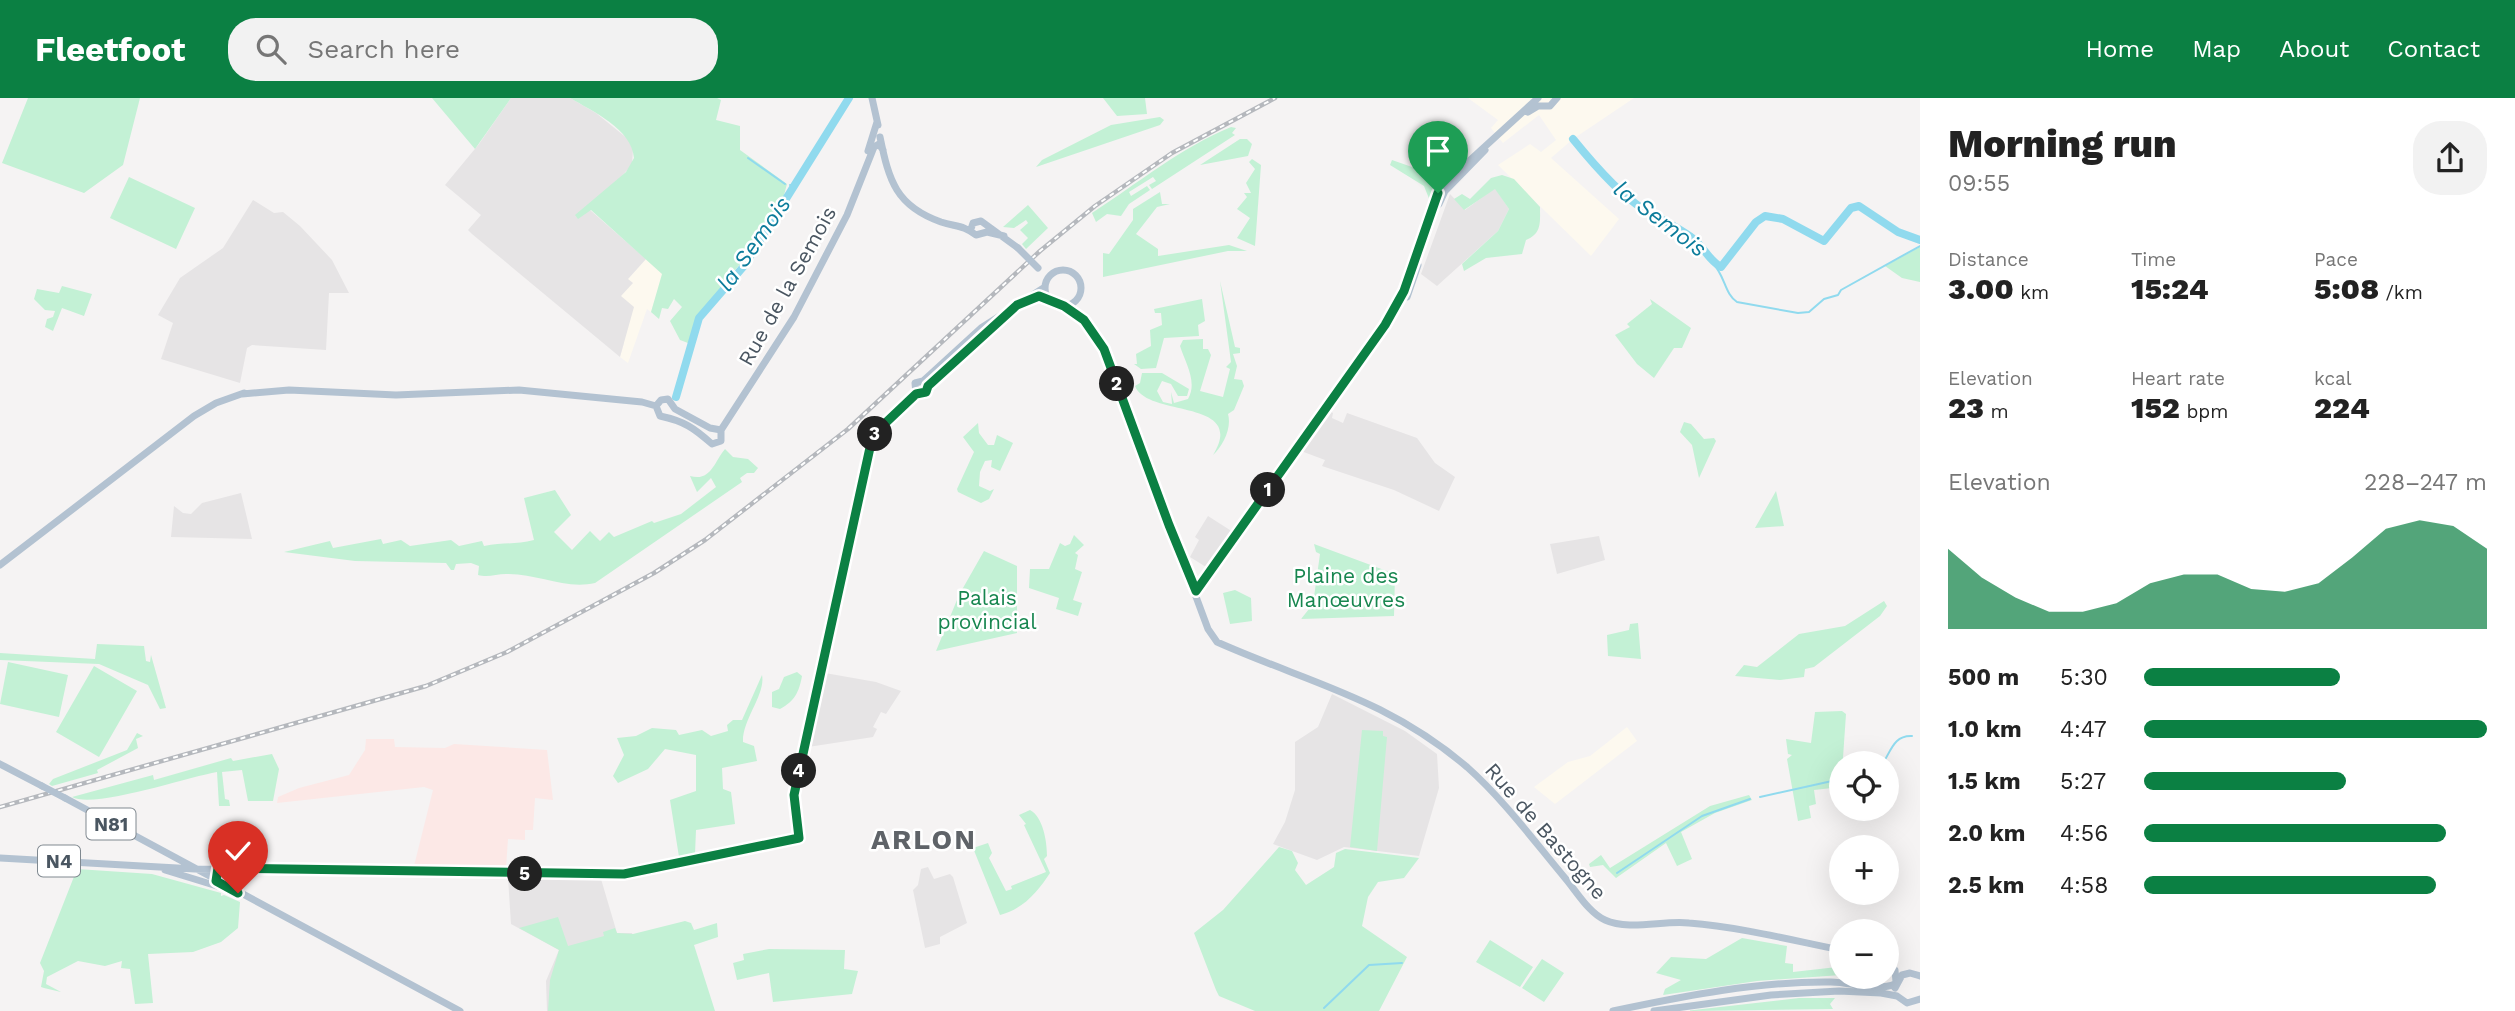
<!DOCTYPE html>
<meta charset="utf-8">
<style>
:root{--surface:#fff;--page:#f2f2f2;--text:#222;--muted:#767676;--accent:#0b8043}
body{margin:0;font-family:"Work Sans",sans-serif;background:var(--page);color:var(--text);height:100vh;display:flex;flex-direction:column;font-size:26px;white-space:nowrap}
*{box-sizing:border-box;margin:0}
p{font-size:23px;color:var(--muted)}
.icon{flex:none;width:38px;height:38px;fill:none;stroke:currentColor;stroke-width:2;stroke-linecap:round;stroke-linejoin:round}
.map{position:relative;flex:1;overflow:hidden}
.details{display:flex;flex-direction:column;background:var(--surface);width:595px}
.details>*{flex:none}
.controls{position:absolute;left:1829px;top:653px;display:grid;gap:14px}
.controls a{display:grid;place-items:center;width:70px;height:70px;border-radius:50%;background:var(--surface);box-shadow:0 7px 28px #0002;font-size:35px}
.pin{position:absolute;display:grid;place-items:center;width:60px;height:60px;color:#fff;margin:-72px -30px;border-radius:50% 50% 50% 0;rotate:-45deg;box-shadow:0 0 7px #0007}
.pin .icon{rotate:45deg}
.km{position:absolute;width:35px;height:35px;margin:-18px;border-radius:50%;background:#222;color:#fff;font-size:19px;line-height:35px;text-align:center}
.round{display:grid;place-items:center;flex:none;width:74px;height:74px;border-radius:28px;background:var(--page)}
.overview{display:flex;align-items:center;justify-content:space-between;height:119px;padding:0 28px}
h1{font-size:38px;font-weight:800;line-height:52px}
.metrics{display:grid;grid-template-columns:repeat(3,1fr);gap:10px;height:119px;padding:7px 28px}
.metrics div{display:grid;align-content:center}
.metrics b{font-size:30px;font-weight:800}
.metrics small{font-size:19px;font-weight:400}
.metrics p{font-size:19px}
.chart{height:196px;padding:14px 28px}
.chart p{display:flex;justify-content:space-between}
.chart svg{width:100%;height:126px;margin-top:7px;fill:var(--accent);opacity:.7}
ul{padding:0 28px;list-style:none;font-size:23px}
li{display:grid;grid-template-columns:112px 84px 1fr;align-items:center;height:52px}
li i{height:18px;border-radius:9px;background:var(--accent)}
header{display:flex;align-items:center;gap:42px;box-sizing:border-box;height:98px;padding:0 35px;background:var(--accent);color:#fff}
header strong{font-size:33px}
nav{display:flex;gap:38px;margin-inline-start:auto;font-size:24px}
.search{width:490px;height:63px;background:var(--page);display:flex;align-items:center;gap:18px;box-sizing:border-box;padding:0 24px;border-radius:28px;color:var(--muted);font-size:26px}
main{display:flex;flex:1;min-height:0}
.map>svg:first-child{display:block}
.commercial{fill:#fdf9ef}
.education{fill:#e6e4e5}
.medical{fill:#fce8e6}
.green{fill:#c3f1d5}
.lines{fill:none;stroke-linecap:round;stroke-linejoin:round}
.stream{stroke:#90daee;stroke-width:2}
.river{stroke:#90daee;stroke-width:8}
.major{stroke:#b3c2d1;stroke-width:7}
.rail-casing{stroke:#b5b8bd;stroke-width:4.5}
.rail{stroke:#fff;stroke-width:2;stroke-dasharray:5;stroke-linecap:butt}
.major-bridge{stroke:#b3c2d1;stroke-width:7}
.route-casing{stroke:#fff;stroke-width:14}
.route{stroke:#0b8043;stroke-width:9}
.labels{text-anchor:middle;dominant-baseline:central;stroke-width:5;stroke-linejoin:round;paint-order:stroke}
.shield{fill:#fff;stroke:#808990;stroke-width:2}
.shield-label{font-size:19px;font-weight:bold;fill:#4a5661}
.street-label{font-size:21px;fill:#4a5661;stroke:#fff}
.park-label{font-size:21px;fill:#17864f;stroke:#fff}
.water-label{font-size:23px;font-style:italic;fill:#0c7c9b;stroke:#fff}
.district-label{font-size:28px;font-weight:bold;letter-spacing:2px;fill:#5f6368;stroke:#fff}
</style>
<header>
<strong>Fleetfoot</strong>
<div class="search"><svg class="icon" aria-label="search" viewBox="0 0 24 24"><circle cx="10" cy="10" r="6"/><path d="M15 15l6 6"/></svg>Search here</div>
<nav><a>Home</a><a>Map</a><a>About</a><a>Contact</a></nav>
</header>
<main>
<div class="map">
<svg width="1920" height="913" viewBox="0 0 1920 913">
<rect width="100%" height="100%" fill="#f5f3f3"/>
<!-- commercial -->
<path class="commercial" d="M 1468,0 L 1634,0 L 1573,41 L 1551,60 L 1619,121 L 1591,158 L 1498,67 L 1530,46 L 1541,54 L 1556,42 L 1539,17 L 1503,45 L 1491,30 L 1498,22 Z
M 646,161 L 663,176 L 651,214 L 647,211 L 628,265 L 620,259 L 624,245 L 621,198 L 628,181 Z
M 1627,629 L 1637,643 L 1555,706 L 1534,689 L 1568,664 L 1590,658 Z"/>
<!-- education -->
<path class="education" d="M 511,0 L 570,0 L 596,15 L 628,41 L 633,51 L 632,67 L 590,112 L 646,161 L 628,181 L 633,185 L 621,198 L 634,209 L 620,259 L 472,136 L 468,132 L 481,117 L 445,87 L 479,46 Z
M 1495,90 L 1509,111 L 1498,133 L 1437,188 L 1421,176 L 1450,96 L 1465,112 Z
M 253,102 L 274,115 L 283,114 L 300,128 L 332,162 L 349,195 L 329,195 L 326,252 L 252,247 L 247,250 L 240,285 L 161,261 L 173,225 L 158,217 L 180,180 L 223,150 Z
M 1330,313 L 1333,315 L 1332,320 L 1343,325 L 1347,315 L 1417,340 L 1435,365 L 1455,379 L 1439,413 L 1394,392 L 1322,368 L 1325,362 L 1301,353 Z
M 241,395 L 252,441 L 171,439 L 174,408 L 183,415 L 191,416 L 202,405 Z
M 1208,418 L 1233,434 L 1206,469 L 1190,459 L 1199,442 L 1195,439 Z
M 1599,438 L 1605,462 L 1557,476 L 1550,446 Z
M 825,575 L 876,584 L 901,593 L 886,616 L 881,614 L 873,629 L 877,631 L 873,639 L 808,649 Z
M 1332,596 L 1405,633 L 1437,656 L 1439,690 L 1419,758 L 1344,749 L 1317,762 L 1273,746 L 1285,724 L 1295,692 L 1295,644 L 1318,629 Z
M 928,769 L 934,781 L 950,776 L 953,779 L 967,825 L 940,839 L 940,846 L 925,850 L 913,792 L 918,787 L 921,771 Z
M 508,780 L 601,781 L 617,835 L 632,835 L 649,913 L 547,913 L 546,883 L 559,852 L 511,826 Z"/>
<!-- medical -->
<path class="medical" d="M 366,641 L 394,641 L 395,649 L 445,650 L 454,646 L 547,652 L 553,702 L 535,700 L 533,732 L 525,732 L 525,742 L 508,741 L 506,770 L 414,768 L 433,692 L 424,689 L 277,705 L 278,699 L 299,690 L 349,677 L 365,652 Z"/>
<!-- green -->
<path class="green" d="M 28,0 L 140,0 L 123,67 L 84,95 L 2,65 Z
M 432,0 L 511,0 L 475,51 Z
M 570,0 L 717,0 L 721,2 L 716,22 L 740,28 L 740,52 L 787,86 L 784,97 L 744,161 L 699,217 L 688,245 L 680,242 L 670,223 L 682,209 L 674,201 L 668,211 L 662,210 L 659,221 L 651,214 L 662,176 L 591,112 L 578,121 L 575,117 L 626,74 L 634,60 C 632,31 592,13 570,0 Z
M 1103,0 L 1145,0 L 1147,16 L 1117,18 Z
M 1160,19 L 1164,22 L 1160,27 L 1036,69 L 1042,62 L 1111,27 Z
M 1231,29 L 1236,30 L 1232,35 L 1235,37 L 1152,91 L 1149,87 L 1156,83 L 1153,79 L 1129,94 L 1131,98 L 1147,88 L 1150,92 L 1129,106 L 1121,118 L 1107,116 L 1096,124 L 1092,115 C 1138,85 1182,49 1231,29 Z
M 1240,41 L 1247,41 L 1252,46 L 1248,58 L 1200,67 Z
M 1252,61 L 1261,67 L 1255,148 L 1237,140 L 1250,120 L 1237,111 L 1247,99 L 1244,95 L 1251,95 L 1246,85 L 1255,71 L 1249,64 Z
M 1392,62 L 1432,76 L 1435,84 L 1430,103 L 1424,88 L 1390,67 Z
M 1502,77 L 1514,81 L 1540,109 C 1540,124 1542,136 1526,142 L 1522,156 L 1486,160 L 1464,173 L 1462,166 L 1498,133 L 1509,111 L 1495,91 L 1464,112 L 1454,101 L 1462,96 L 1470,101 L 1491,80 Z
M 129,79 L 195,110 L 176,151 L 110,120 Z
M 1160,94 L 1162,106 L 1170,106 L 1157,109 L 1136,136 L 1158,151 L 1158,158 L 1229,147 L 1247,153 L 1228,153 L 1103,179 L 1103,155 L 1109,156 L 1133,122 L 1133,111 Z
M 1028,107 L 1048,130 L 1026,151 L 1022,146 L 1028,140 L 1020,132 L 1028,125 L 1026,122 L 1014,130 L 1003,129 Z
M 1920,149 L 1920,184 L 1902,180 L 1885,168 Z
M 1220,183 L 1235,249 L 1240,250 L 1240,255 L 1233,256 L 1237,268 L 1234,281 L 1242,282 L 1244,288 L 1234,312 L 1228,316 C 1232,330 1223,348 1213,357 C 1248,300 1147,320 1135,288 L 1140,285 L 1142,275 L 1162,275 L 1189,291 L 1187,298 L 1178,298 L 1171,286 L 1162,283 L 1157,293 L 1163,304 L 1172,306 L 1171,294 L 1174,305 L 1188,301 C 1198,284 1185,264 1180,248 L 1183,242 L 1203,241 L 1203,251 L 1208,251 L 1211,257 L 1200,293 L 1223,299 L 1230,271 L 1226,269 L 1231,264 Z
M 62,188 L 92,196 L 84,218 L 62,210 L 53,233 L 45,229 L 47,221 L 53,219 L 55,213 L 45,212 L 34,201 L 37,191 L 59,195 Z
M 1202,201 L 1205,223 L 1198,227 L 1199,238 L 1164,240 L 1156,270 L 1141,271 L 1134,266 L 1137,266 L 1136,256 L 1151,248 L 1150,232 L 1162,227 L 1161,215 L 1155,215 L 1154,211 Z
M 1650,201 L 1691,230 L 1682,250 L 1674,250 L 1654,280 L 1637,266 L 1615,237 L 1630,229 L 1627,226 L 1652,206 Z
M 1684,324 L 1691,326 L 1704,341 L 1714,340 L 1716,343 L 1699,380 L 1692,347 L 1680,334 Z
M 978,325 L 979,335 L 988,347 L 994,347 L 997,337 L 1013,345 L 1000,373 L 991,369 L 992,362 L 985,363 L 980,374 L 979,388 L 990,393 L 994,391 L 989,401 L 981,405 L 958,394 L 957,391 L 974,354 L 963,339 Z
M 725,351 L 733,359 L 748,361 L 758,370 L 754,375 L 747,375 L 740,380 L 742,384 L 595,485 C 565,492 537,475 506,476 C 496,476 488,480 478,477 L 479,468 L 471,465 L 456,466 L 454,472 L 451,472 L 446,465 L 355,463 L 284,454 L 330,443 L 333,450 L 381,441 L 383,446 L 401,442 L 410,448 L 451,442 L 459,448 L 482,443 L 484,448 C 502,444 516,447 534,442 L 524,400 L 555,392 L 571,417 L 554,434 L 572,452 L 590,433 L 600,443 L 609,434 L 614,439 L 652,423 L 654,425 L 681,416 L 716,389 L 711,380 L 697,394 L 690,378 C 711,384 714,364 725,351 Z
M 1776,393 L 1784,428 L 1755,430 Z
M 1074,437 L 1084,447 L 1075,455 L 1078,457 L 1075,471 L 1082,474 L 1073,502 L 1082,505 L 1078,518 L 1056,511 L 1059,500 L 1029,490 L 1030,471 L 1049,471 L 1060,445 L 1065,448 L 1070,446 Z
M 1314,446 L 1395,476 L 1394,518 L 1301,521 L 1313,506 L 1320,456 L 1316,454 Z
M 984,453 L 1017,468 L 1017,535 L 936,553 L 959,497 Z
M 1235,492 L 1251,500 L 1252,523 L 1230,526 L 1223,495 Z
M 1884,503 L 1887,508 L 1880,518 L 1814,569 L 1805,571 L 1804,579 L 1780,582 L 1735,578 L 1744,567 L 1757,569 L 1799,536 L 1845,528 Z
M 1638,525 L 1641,561 L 1608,558 L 1607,537 L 1629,532 L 1630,526 Z
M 97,546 L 144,548 L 146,563 L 150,564 L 151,557 L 166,610 L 160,611 L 148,587 L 99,566 L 0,562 L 0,555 L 95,561 Z
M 8,564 L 68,577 L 59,619 L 0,606 Z
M 94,568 L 137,593 L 99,659 L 56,634 Z
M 797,574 L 802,578 C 799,594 795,603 780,611 L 772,609 L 772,594 L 779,591 L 784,579 Z
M 762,577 C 766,596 742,622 743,644 L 754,648 L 757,663 L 722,670 L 723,691 L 731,694 L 735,726 L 696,732 L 695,756 L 679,759 L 670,702 L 696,693 L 696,657 L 665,651 L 648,671 L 618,685 L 613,678 L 624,657 L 617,640 L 636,638 L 652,630 L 676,632 L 679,637 L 702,632 L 711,638 L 728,633 L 727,627 L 733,622 L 742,622 Z
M 1842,613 L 1846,616 L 1841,689 L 1814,692 L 1816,706 L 1809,708 L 1811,720 L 1798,723 L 1787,661 L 1792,657 L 1788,656 L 1786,641 L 1811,645 L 1815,614 Z
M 1362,632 L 1383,633 L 1383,638 L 1387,639 L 1377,753 L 1350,749 Z
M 137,635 L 143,638 L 136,641 L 138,650 L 97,672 L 98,675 L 52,688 L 49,686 L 53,681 L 127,652 Z
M 272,656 L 279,671 L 273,703 L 248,703 L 242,672 L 222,674 L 225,701 L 229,702 L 230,708 L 219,708 L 217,674 C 188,679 94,711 72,699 L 153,677 L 154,682 L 231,660 L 233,663 Z
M 1749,697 L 1752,702 L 1749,703 L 1715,715 L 1681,734 L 1692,761 L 1677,768 L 1666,745 L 1616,780 L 1603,767 L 1590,769 L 1589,766 L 1601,757 L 1610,770 L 1710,708 Z
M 1030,712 C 1043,719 1047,743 1047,758 L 1044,761 L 1050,775 C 1039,792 1024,811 1000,817 L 973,750 L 988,745 L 992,755 L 989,760 L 1006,793 L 1012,791 L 1011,788 L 1046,774 L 1024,727 L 1026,726 L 1019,717 Z
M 1279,749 L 1292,753 L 1298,765 L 1295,772 L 1306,787 L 1334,769 L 1336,755 L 1345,751 L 1419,760 L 1404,780 L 1378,784 L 1368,799 L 1362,828 L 1407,859 L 1379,913 L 1255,913 L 1219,898 L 1216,892 L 1194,835 L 1223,812 Z
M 77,771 L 152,776 L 221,795 L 221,798 L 224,797 L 240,804 L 238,830 L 221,844 L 193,854 L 148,856 L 153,905 L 135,906 L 130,871 L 121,870 L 122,863 L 105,868 L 78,863 L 47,879 L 46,886 L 61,894 L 44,890 L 41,889 L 44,873 L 40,865 Z
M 558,819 L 568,848 L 604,838 L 603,834 L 615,830 L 617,835 L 633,836 L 685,823 L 691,825 L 694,832 L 717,825 L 718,839 L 694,847 L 715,913 L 548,913 L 550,882 L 559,852 L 519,830 Z
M 1742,840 L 1787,848 L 1785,865 L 1793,866 L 1793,874 L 1837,869 L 1841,869 L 1841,877 L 1757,883 L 1663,897 L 1665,891 L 1681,882 L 1656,875 L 1671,859 L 1706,861 Z
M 1490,842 L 1533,869 L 1520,889 L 1476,864 Z
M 769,851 L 845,852 L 844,871 L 858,873 L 852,896 L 773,904 L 769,875 L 737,882 L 733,865 L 744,862 L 743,856 Z
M 1542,861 L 1564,875 L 1544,904 L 1522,890 Z
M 1799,900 L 1835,900 L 1830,906 L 1833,911 L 1685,913 Z"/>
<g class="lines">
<!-- stream -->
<path class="stream" d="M 748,60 L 785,86
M 790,87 L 794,88
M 1712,164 C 1726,179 1724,195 1737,204 L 1798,215 L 1809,214 L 1824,201 L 1838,197 L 1841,192 L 1920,148
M 1883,665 C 1891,653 1894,637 1912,638
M 1760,699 L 1841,681
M 1617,775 L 1702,718 L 1750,701
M 1324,910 L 1369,867 L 1402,865"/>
<!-- river -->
<path class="river" d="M 1573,41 C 1590,62 1621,98 1645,112 C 1660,121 1676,128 1691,139 C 1703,147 1708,162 1721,169 L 1756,124 L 1765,118 L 1783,121 L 1824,143 L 1851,110 L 1859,108 L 1898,134 L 1920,142
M 676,299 L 699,220 L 744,168 L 849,0"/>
<!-- major -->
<path class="major" d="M 872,0 L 878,27
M 1528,14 L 1538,8 L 1550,8 L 1557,0
M 880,39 C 889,83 896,108 941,124 C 957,129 963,127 976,137 L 987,134 L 1004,138
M 868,53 L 877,24
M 1439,106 L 1445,93 L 1485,52
M 971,131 L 973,125 L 981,123 L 1018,150
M1045 190a18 18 0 1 1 36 0a18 18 0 1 1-36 0Z
M 1407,199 L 1418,167
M 1032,200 L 1049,200
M 1064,208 L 1091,228 L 1104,251 L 1208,531 L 1217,544 C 1309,585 1386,600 1467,669 C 1504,702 1534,743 1565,780 C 1577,794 1589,815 1605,822 C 1629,833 1664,822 1689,825 C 1740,829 1791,842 1841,852
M 242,296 L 289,292 L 396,297 L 519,292 L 642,304 L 656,308
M 916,296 L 915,285 L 923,283 L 981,230 L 1045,189
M 916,296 L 925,296 L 928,288 L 999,223
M 656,308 L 660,318 C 684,323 694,330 712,346 L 721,343 L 721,332
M 656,308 L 661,302 L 668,301 L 675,311 L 710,330 L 721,332
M 721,332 L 794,219 L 847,117 L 874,49 L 879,46 L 883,52
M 0,467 L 194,318 L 216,305 L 244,295
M 1196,493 L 1392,216 L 1409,181 L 1442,79 L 1457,74 L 1538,0
M 0,666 L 42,688
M 65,700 L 460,913
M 0,760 L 195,771 L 624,776 L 799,740 L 794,697 L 871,345 L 877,333 L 916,296
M 165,772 L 217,788
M 1886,865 L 1895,872 L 1896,884
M 1895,890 L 1902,877 L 1910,875 L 1920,878
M 1613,913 C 1684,898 1759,883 1831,884 C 1851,884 1877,894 1895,886
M 1654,913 L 1771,897 L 1839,893 L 1881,895 L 1897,898 L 1907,905 L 1920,901"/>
<!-- rail casing -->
<g class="rail-casing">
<path id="rail" d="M 0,709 L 426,588 L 507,554 L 654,475 L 705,442 L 848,331 L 1040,153 L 1095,108 L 1172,55 L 1275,0"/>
</g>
<!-- rail -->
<use href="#rail" class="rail"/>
<!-- major-bridge -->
<path class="major-bridge" d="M 1018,150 L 1038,170
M 42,688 L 65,700"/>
</g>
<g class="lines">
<!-- route casing -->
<g class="route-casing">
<path id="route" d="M 238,795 L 216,783 L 218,770 L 624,776 L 799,740 L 794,697 L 871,345 L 877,333 L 916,296 L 926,294 L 928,288 L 1017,207 L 1039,198 L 1064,208 L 1084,222 L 1104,251 L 1169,427 L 1196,493 L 1385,227 L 1404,193 L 1438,95"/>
</g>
<!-- route -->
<use href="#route" class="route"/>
</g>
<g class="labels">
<!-- shield labels -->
<g class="shield">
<rect x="86.5" y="710.5" width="49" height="31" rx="5"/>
<rect x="38" y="747.5" width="42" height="31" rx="5"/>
</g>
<g class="shield-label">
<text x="111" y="726">N81</text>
<text x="59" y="763">N4</text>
</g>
<!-- street labels -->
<g class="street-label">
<text transform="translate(787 188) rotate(-61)">Rue de la Semois</text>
<text transform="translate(1546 733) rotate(49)">Rue de Bastogne</text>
</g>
<!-- park labels -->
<g class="park-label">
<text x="1346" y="477">Plaine des<tspan x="1346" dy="24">Manœuvres</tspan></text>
<text x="987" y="499">Palais<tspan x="987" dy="24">provincial</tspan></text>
</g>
<!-- water labels -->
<g class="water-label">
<text transform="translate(1660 121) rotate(37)">la Semois</text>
<text transform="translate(754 146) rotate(-55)">la Semois</text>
</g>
<!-- district labels -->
<g class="district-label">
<text x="924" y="741">ARLON</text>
</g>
</g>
</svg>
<div class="controls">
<a><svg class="icon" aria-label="locate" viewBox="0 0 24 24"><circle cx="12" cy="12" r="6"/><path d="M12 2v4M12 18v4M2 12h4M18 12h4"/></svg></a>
<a>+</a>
<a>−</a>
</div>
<div class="pin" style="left:1438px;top:95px;background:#1e9e55"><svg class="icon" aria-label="arrive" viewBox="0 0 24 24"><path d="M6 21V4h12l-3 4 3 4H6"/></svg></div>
<div class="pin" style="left:238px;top:795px;background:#d93025"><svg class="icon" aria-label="check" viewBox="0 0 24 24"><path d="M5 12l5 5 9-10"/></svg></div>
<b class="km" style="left:1268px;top:392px">1</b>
<b class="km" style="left:1117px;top:286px">2</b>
<b class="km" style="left:875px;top:336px">3</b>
<b class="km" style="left:799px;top:673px">4</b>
<b class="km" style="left:525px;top:776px">5</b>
</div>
<section class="details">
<div class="overview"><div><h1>Morning run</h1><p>09:55</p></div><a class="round"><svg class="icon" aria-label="share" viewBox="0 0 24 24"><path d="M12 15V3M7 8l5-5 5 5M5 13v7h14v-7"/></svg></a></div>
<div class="metrics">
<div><p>Distance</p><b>3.00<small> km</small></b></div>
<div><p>Time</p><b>15:24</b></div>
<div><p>Pace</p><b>5:08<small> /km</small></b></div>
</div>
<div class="metrics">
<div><p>Elevation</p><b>23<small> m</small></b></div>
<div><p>Heart rate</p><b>152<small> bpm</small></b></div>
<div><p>kcal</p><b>224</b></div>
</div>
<div class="chart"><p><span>Elevation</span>228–247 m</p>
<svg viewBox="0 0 160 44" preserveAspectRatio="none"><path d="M0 44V16L10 26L20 33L30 38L40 38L50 35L60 28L70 25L80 25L90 30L100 31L110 28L120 19L130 9L140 6L150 8L160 16V44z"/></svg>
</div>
<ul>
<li><b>500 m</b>5:30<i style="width:57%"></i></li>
<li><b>1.0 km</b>4:47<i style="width:100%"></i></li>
<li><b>1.5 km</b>5:27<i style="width:59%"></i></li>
<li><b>2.0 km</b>4:56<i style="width:88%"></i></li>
<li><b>2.5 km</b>4:58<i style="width:85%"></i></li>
</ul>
</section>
</main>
